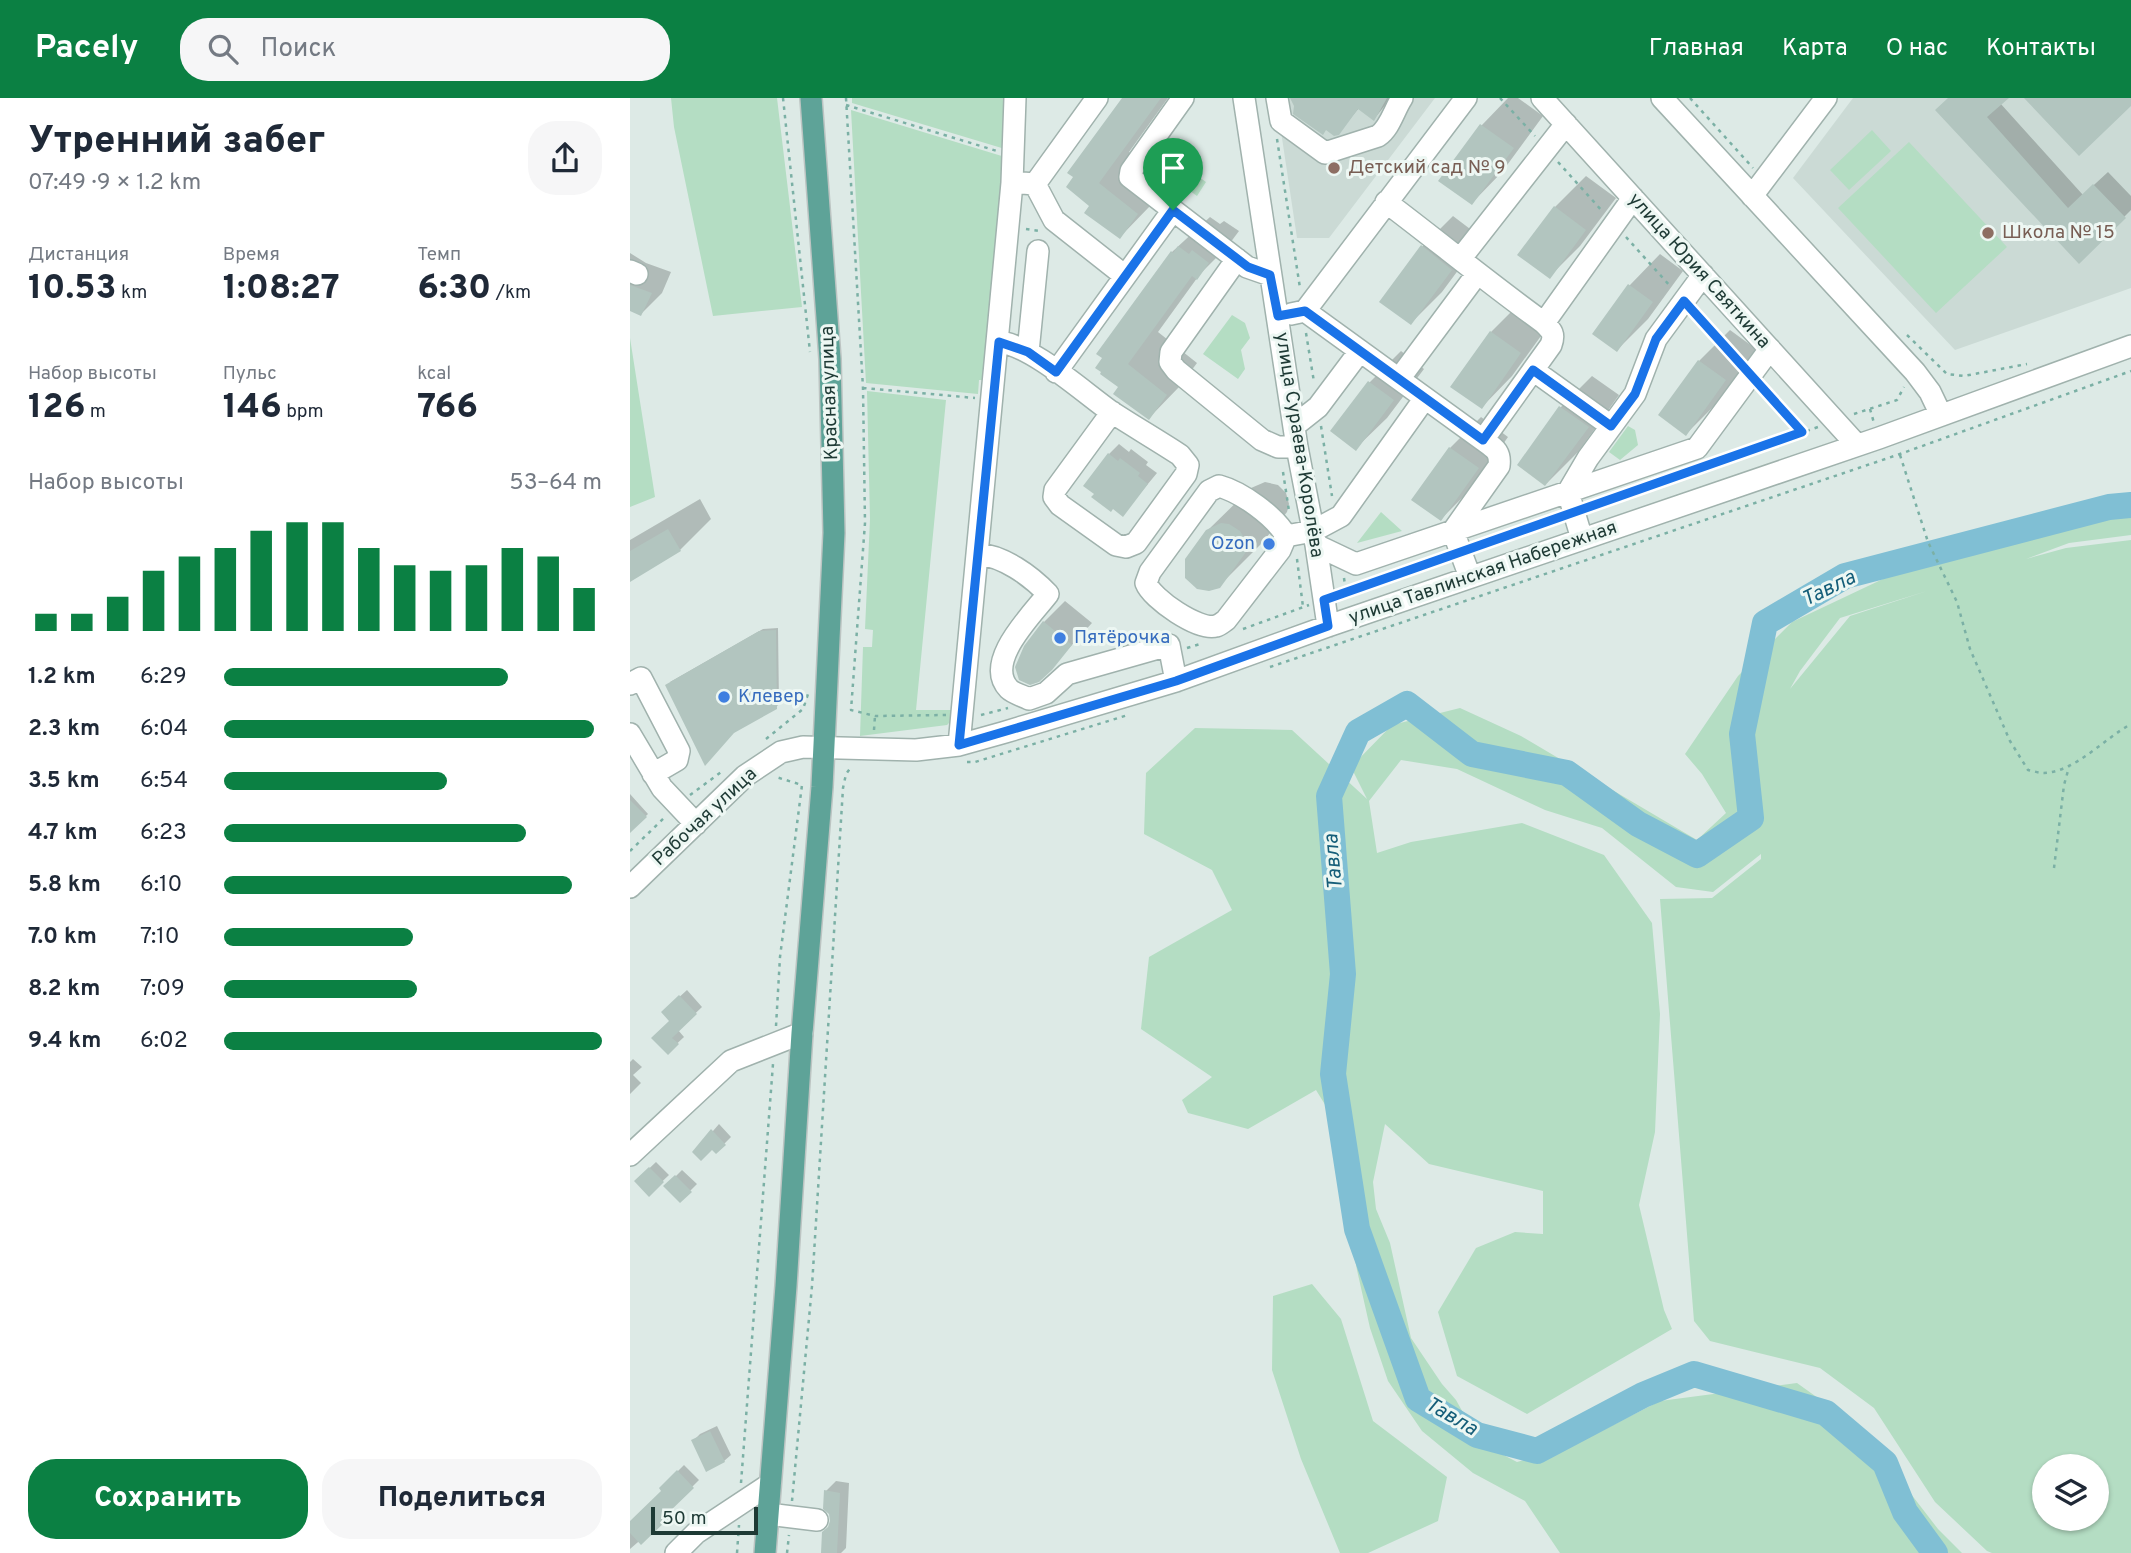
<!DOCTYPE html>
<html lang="ru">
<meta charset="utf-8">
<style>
:root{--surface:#fff;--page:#f6f6f7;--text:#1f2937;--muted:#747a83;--accent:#0b8043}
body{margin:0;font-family:Overpass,sans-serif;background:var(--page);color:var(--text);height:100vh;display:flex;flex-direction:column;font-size:26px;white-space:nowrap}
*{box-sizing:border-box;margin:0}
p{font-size:23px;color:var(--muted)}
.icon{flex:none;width:38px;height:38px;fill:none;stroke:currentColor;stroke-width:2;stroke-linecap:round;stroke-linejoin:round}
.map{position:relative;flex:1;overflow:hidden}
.sheet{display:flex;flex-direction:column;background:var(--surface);width:630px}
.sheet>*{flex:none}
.buttons{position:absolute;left:1402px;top:1356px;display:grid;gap:14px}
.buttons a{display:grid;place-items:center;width:77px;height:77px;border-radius:50%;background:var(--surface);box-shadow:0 2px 5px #0004;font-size:35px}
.scale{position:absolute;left:21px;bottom:18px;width:107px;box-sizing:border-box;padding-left:7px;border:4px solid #1e3a35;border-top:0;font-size:19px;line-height:24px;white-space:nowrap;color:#1e3a35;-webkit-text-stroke:5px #edf7f3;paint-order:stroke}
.pin{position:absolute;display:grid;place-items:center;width:60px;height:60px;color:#fff;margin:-72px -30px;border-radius:50% 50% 50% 0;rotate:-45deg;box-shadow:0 0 7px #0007}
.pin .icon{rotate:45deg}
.round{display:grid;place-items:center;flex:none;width:74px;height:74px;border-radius:28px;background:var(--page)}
.head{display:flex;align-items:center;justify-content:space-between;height:119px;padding:0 28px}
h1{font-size:38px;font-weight:800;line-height:52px}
.figures{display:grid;grid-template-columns:repeat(3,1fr);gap:10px;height:119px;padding:7px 28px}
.figures div{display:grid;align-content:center}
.figures b{font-size:35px;font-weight:800}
.figures small{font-size:19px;font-weight:400}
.figures p{font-size:19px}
.chart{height:196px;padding:14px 28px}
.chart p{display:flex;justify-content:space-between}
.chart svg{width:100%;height:126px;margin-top:7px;stroke:var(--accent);stroke-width:6}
.button{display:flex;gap:14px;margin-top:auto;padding:14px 28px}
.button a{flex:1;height:80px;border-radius:28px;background:var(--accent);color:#fff;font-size:28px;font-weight:800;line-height:80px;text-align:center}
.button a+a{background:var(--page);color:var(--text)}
ul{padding:0 28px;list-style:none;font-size:23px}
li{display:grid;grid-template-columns:112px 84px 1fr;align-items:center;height:52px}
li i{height:18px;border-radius:9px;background:var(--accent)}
header{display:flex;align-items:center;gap:42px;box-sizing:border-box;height:98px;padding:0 35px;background:var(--accent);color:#fff}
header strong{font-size:33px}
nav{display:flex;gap:38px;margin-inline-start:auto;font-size:24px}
.search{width:490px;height:63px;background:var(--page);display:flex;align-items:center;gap:18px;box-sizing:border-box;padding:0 24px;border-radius:28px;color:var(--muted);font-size:26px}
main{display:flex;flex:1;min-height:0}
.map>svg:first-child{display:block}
.built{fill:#cbdad5}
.green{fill:#b4ddc3;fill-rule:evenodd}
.shadow{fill:#0003}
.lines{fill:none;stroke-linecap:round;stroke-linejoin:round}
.river{stroke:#80bfd4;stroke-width:26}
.building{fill:#b2c5bf}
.minor-casing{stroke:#a0b2ad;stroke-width:24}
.major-casing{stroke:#bcc4c2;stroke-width:24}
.path{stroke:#7bb0a5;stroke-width:2.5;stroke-dasharray:3.5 5;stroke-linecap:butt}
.minor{stroke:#fff;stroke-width:21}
.major{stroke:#5ea398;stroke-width:21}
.route-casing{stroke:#fff;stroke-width:14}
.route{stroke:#1a73e8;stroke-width:9}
.education-dot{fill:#8d6e63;stroke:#edf7f3;stroke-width:2.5}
.shop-dot{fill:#3f7fe0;stroke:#edf7f3;stroke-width:2.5}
.labels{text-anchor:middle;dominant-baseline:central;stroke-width:6;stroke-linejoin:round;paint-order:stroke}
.education-label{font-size:19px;fill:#785e54;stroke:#edf7f3;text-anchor:start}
.street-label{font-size:19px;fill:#1e3a35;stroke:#edf7f3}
.shop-label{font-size:19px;fill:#366cbe;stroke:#edf7f3;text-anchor:start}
.water-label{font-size:21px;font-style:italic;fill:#155e79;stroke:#edf7f3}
</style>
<header>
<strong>Pacely</strong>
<div class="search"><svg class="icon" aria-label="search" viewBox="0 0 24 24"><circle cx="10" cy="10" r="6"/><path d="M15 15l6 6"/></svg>Поиск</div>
<nav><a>Главная</a><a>Карта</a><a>О нас</a><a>Контакты</a></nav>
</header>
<main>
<section class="sheet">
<div class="head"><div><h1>Утренний забег</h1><p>07:49 · 9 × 1.2 km</p></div><a class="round"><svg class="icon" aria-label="share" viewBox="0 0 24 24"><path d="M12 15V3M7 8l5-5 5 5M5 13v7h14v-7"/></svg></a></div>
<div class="figures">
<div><p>Дистанция</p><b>10.53<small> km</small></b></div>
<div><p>Время</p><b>1:08:27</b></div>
<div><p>Темп</p><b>6:30<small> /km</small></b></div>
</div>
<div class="figures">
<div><p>Набор высоты</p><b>126<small> m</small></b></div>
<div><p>Пульс</p><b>146<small> bpm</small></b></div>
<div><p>kcal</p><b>766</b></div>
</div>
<div class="chart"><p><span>Набор высоты</span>53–64 m</p>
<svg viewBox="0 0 160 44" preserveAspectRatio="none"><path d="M5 44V38M15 44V38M25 44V32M35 44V23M45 44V18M55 44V15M65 44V9M75 44V6M85 44V6M95 44V15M105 44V21M115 44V23M125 44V21M135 44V15M145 44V18M155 44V29"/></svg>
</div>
<ul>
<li><b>1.2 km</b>6:29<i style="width:75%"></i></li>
<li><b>2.3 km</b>6:04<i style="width:98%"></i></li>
<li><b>3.5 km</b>6:54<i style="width:59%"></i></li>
<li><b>4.7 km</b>6:23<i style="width:80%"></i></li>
<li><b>5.8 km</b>6:10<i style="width:92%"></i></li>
<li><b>7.0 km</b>7:10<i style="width:50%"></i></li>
<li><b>8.2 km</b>7:09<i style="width:51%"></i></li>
<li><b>9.4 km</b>6:02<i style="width:100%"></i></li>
</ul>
<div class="button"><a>Сохранить</a><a>Поделиться</a></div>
</section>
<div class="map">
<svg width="1501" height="1455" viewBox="0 0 1501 1455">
<rect width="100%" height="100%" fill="#ddeae6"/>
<!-- built -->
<path class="built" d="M 646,0 L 805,0 L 699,140 L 667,140 Z
M 1223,0 L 1501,0 L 1501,190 L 1325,252 L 1163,80 Z"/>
<!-- green -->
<path class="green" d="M 41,0 L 147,0 L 172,209 L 83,218 L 44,29 Z
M 222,0 L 377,0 L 375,51 L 222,5 Z
M 221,12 L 375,59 L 355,282 L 349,282 L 348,296 L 236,285 Z
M 1242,32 L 1261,53 L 1219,92 L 1200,72 Z
M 1279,44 L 1377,149 L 1306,215 L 1208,110 Z
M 547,63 L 576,84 L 567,98 L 538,77 Z
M 602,217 L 615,225 L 620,240 L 611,252 L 615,271 L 608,281 L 573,256 Z
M 0,240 L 25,399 L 0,409 Z
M 237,293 L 316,302 L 286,612 L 325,612 L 323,621 L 317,627 L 230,638 L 233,549 L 242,549 L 243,532 L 235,531 L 240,421 Z
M 998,328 L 1005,332 L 1008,347 L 990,362 L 979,354 Z
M 1501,400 L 1501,437 L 1439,445 L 1396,461 L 1436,450 L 1501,442 L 1501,1455 L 1362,1455 L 1357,1453 L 1305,1404 L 1244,1310 L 1190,1270 L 1080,1243 L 1064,1223 L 1030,801 L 1082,800 L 1131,761 L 1131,756 L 1083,794 L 1046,789 L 972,730 L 915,712 L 827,671 L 771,662 L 739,703 L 747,755 L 781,744 L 892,725 L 974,757 L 1022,825 L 1030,916 L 1025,1034 L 1009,1107 L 1034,1212 L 1042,1231 L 897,1316 L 827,1278 L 808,1214 L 846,1150 L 885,1134 L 913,1136 L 913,1093 L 799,1066 L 755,1026 L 743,1084 L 746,1111 L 760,1145 L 781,1240 L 812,1286 L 826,1302 L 850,1345 L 887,1364 L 940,1349 L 1030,1303 L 1167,1285 L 1230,1330 L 1308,1431 L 1332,1455 L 930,1455 L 895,1403 L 843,1375 L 792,1333 L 758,1283 L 740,1230 L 727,1172 L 707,1062 L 723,1052 L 686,992 L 618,1031 L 558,1015 L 552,1002 L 582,979 L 511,931 L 519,859 L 602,812 L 582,772 L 514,736 L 516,675 L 565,630 L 662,632 L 737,701 L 721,669 L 762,627 L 830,610 L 891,638 L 1067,742 L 1096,715 L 1072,676 L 1055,656 L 1108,578 L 1162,524 L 1255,480 L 1403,418 ZM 1297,493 L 1220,518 L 1160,591 L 1170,573 L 1210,520 ZM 1414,1368 L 1466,1368 L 1466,1421 L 1414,1421 Z
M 751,414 L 772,433 L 727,445 Z
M 682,1186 L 711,1221 L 743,1323 L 817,1379 L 808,1423 L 738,1455 L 710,1455 L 671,1361 L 642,1272 L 643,1198 Z"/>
<!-- shadow -->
<path class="shadow" d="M 494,0 L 538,0 L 499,54 L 538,84 L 520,108 L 490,139 L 461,108 Z
M 662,0 L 761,0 L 744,21 L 729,10 L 708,35 L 666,7 Z
M 878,0 L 888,0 L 913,18 L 872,74 L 842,105 L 811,82 L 852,27 Z
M 1320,0 L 1376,0 L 1370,5 L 1453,97 L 1478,74 L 1501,98 L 1501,112 L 1449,164 Z
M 956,78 L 986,100 L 950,148 L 919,179 L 925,109 Z
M 823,118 L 852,140 L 812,194 L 781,225 L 792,149 Z
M 580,119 L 590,126 L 594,123 L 609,133 L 597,149 L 570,176 L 528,234 L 567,265 L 549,289 L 519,320 L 490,289 L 475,259 L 469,255 L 542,154 Z
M 0,155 L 16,165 L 41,174 L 32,195 L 11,216 L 0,211 Z
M 1030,156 L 1053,173 L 1018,221 L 987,252 L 965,235 L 1000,187 Z
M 892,203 L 921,224 L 882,278 L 852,309 L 861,234 Z
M 1100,232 L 1126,251 L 1087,305 L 1056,336 L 1069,263 Z
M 771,253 L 794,271 L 757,320 L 726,350 L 703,333 L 740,284 Z
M 962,278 L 989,297 L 948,354 L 917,385 L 889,367 L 931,309 Z
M 851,319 L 878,339 L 842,390 L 811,421 L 820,350 Z
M 489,346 L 499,354 L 501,351 L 518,364 L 516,367 L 527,375 L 493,416 L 479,356 Z
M 635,384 L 648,387 L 656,395 L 659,406 L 657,414 L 632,445 L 589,488 L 577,433 L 621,390 Z
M 70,401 L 81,421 L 50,452 L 0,481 L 0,442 Z
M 435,503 L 462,525 L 430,560 L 390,560 L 414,524 Z
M 148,530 L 149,606 L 146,609 L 40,584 L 133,531 Z
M 0,696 L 18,716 L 0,733 Z
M 57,892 L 72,909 L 48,932 L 54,939 L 38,954 L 41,923 L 33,914 Z
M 3,961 L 12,969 L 3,977 L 11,985 L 0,996 L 0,964 Z
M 89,1026 L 101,1039 L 86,1054 L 82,1049 L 65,1054 Z
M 26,1064 L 39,1077 L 19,1096 L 6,1083 Z
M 52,1072 L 67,1086 L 50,1103 L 36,1088 Z
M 87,1328 L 101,1357 L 94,1363 L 63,1343 L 70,1336 Z
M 54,1367 L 69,1382 L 40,1411 L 43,1413 L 36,1420 L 0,1451 L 0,1425 L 33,1393 L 31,1390 Z
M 206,1383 L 219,1385 L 216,1450 L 211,1455 L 193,1455 L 202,1423 L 196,1393 Z"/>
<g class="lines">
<!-- river -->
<path class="river" d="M 1305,1455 L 1275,1414 L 1255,1365 L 1196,1315 L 1064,1276 L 1013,1297 L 907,1353 L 847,1337 L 788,1301 L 727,1131 L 703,976 L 713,876 L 699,698 L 728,634 L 777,606 L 842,656 L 937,675 L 1008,726 L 1067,757 L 1121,720 L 1112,636 L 1135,525 L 1215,478 L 1479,409 L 1501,407"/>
</g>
<!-- building -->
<path class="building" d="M 492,0 L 531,0 L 469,85 L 508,116 L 490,141 L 454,115 L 459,108 L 436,89 L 443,79 L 437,75 Z
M 660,0 L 757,0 L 744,23 L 728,11 L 709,37 L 704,38 L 696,32 L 693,37 L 663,16 L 664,8 Z
M 1318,0 L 1379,0 L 1357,19 L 1438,110 L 1463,86 L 1496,120 L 1449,166 L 1305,12 Z
M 1394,0 L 1501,0 L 1501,8 L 1449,58 Z
M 850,26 L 884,50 L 842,107 L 808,83 Z
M 924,108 L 956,132 L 920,181 L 887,157 Z
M 791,147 L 822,172 L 781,227 L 749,204 Z
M 548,148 L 559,156 L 562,152 L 579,165 L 567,182 L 562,178 L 498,266 L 537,297 L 519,322 L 483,296 L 488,289 L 470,276 L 471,274 L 465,270 L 472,260 L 466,256 L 541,153 L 543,155 Z
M 998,186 L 1023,204 L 987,254 L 962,236 Z
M 0,187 L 22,195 L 11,218 L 0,213 Z
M 860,233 L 891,255 L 852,311 L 820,289 Z
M 1068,262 L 1096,282 L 1056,338 L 1028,317 Z
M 738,283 L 764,302 L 726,353 L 700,333 Z
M 929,308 L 959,329 L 915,388 L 887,367 Z
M 819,349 L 849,370 L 811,423 L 781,402 Z
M 478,355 L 488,363 L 490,360 L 510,375 L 508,378 L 518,386 L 493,419 L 483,411 L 481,414 L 461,399 L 464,396 L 453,388 Z
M 591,425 L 599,426 L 610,433 L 616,443 L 616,454 L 590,490 L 579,493 L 567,491 L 555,480 L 555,461 L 576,432 Z
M 38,431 L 51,453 L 0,484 L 0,453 Z
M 413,523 L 442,547 L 422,572 L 409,584 L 400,587 L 389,582 L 385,569 L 394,548 Z
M 146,532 L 147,611 L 104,635 L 75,668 L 35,587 L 129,533 Z
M 0,702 L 17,719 L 0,735 Z
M 49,897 L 67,916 L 42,940 L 49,946 L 38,957 L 21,940 L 39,923 L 31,914 Z
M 81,1031 L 96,1047 L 86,1056 L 82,1052 L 71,1063 L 62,1054 Z
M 19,1069 L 34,1084 L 19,1099 L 4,1083 Z
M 45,1077 L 62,1094 L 50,1105 L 33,1088 Z
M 80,1333 L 95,1364 L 76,1374 L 61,1342 Z
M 47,1372 L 64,1390 L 35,1418 L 38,1421 L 11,1447 L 0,1435 L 0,1423 L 31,1393 L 29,1390 Z
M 194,1392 L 210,1395 L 207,1455 L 191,1455 L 192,1434 L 198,1429 L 200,1423 L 199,1416 L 193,1411 Z"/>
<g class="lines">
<!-- minor casing -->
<g class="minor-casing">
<path id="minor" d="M 553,0 L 501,73 L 500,79 L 617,169 L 640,177
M 614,0 L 667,349 L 686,447 L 698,528
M 647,0 L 651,23 L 695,55 L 748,38 C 760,30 764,12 772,0
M 912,0 L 1226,346
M 1032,0 L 1285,274 L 1300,294 L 1311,317
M 392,85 L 405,86 L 467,0
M 405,86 L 424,122 L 495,178
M 1122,98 L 1196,0
M 756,104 C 809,144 860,186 914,225 L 1003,100
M 831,160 L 936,26
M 607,161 L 541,254 L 540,264 L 546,272 L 632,342 L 648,349 L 667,349
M 0,173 L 7,176
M 675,213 L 853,342 L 921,247 C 925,236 922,233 914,225
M 661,216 L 675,213 L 836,0
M 369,244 C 401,247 452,293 480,313 C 503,328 527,342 550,357 L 558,367 L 556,376 L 506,445 L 496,449 L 486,447 L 430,407 L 424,399 L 425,392 L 482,314
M 398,254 L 408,153
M 903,272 L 981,328
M 426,274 L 543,112
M 769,281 L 847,176
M 664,328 L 688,309 L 730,253
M 656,438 L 650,452 L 596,522 C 593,524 590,527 586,528 C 569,533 522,501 516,485 L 520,474 L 579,393 L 589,388 C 611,394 645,418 656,438 L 683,433 L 711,418 L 795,300
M 952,441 L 938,394 L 958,360 L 1005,296 L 1026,241 L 1073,177
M 686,447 L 726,466 L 1067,350 L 1140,251
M 348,456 C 373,458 400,477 418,496 C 402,517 353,564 379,591 C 383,595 393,598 399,601 L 416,595 L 437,576 L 539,547 L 546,583
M 840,479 L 823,433 L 869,368 C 871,353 864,350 853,342
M 0,586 L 11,580 L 49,653 L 47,662 L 23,676
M 0,636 L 32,690 L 66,726
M 329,647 L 382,85 L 385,0
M 0,789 L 115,678 L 151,654 L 173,649 L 286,652 L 329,647 L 372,635 L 546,583 L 698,528 L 1249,340 L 1501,248
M 0,1057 L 101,963 L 172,935
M 138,1416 L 187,1422
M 46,1455 L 66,1435 L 140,1386"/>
</g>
<!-- major casing -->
<g class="major-casing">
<path id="major" d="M 135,1455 L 156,1188 L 172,935 L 192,689 L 204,435 L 200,261 L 181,0"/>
</g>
<!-- path -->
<path class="path" d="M 153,0 L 180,254
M 216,0 L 233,290 L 235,425 L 221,612 L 245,618 L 316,617
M 870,0 L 905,38
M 1060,0 L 1123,70
M 216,7 L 367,53
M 647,41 L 670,190
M 928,64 L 973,114
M 396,131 L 410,133
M 996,139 L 1041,189
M 1067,217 L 1109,264
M 676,235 L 684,284
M 1277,237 L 1317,276 L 1334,278 L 1397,266
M 233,290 L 345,300
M 1132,290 L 1172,334
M 1240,311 L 1244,325
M 1224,316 L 1267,302 L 1274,289
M 691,328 L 702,398
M 1270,357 L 1298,444 L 1327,504 L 1340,551 L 1380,643 L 1398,672 C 1403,673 1409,675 1414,675 C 1445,674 1475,640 1501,626
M 653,374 L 659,413
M 960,409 L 1188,329
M 847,448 L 927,420
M 667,461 L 673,509
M 714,480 L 716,494
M 712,496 L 814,459
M 613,531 L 679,507
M 557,550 L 570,546
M 640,569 L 1270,356 L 1501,273
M 351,617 L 378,610
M 244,632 L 245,618
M 136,641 L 173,611 L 178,596
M 337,664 L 345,664 L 498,617
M 60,697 L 94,672
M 0,753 L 34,720
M 1424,770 L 1434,687 L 1439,669
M 146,928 L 150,859 L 172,687 L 146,679
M 111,1385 L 143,966
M 162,1403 L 182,1188 L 213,690 L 216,676 L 222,668
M 107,1455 L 109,1427
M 157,1455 L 159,1437"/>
<!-- minor -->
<use href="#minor" class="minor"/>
<!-- major -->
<use href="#major" class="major"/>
</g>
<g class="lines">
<!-- route casing -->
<g class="route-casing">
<path id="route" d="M 543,112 L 618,169 L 640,177 L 648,218 L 675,213 L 853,342 L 903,272 L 981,328 L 1005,296 L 1026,241 L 1054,203 L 1172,334 L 694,502 L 698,528 L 546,583 L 329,647 L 369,244 L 398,254 L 426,274 Z"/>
</g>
<!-- route -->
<use href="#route" class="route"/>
</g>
<!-- markers -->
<g class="education-dot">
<circle cx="704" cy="70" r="7"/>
<circle cx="1358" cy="135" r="7"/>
</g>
<g class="shop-dot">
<circle cx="639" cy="446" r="7"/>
<circle cx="430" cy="540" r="7"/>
<circle cx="94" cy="599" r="7"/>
</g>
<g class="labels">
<!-- education labels -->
<g class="education-label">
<text x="718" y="70">Детский сад № 9</text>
<text x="1372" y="135">Школа № 15</text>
</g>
<!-- street labels -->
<g class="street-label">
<text transform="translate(1069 173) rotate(48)">улица Юрия Святкина</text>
<text transform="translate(200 295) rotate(-92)">Красная улица</text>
<text transform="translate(669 347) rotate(81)">улица Сураева-Королёва</text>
<text transform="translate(853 475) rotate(-19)">улица Тавлинская Набережная</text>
<text transform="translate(75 719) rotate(-43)">Рабочая улица</text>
</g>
<!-- shop labels -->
<g class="shop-label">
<text x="625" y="446" text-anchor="end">Ozon</text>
<text x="444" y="540">Пятёрочка</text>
<text x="108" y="599">Клевер</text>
</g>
<!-- water labels -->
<g class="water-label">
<text transform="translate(1199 491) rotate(-26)">Тавла</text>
<text transform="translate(704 764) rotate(-95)">Тавла</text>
<text transform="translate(821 1319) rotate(30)">Тавла</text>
</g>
</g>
</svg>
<div class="buttons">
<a><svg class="icon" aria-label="layers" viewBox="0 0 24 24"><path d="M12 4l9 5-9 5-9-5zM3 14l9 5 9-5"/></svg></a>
</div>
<div class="scale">50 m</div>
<div class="pin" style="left:543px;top:112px;background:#1e9e55"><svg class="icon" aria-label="arrive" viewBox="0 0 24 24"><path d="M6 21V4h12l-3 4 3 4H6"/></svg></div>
</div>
</main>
